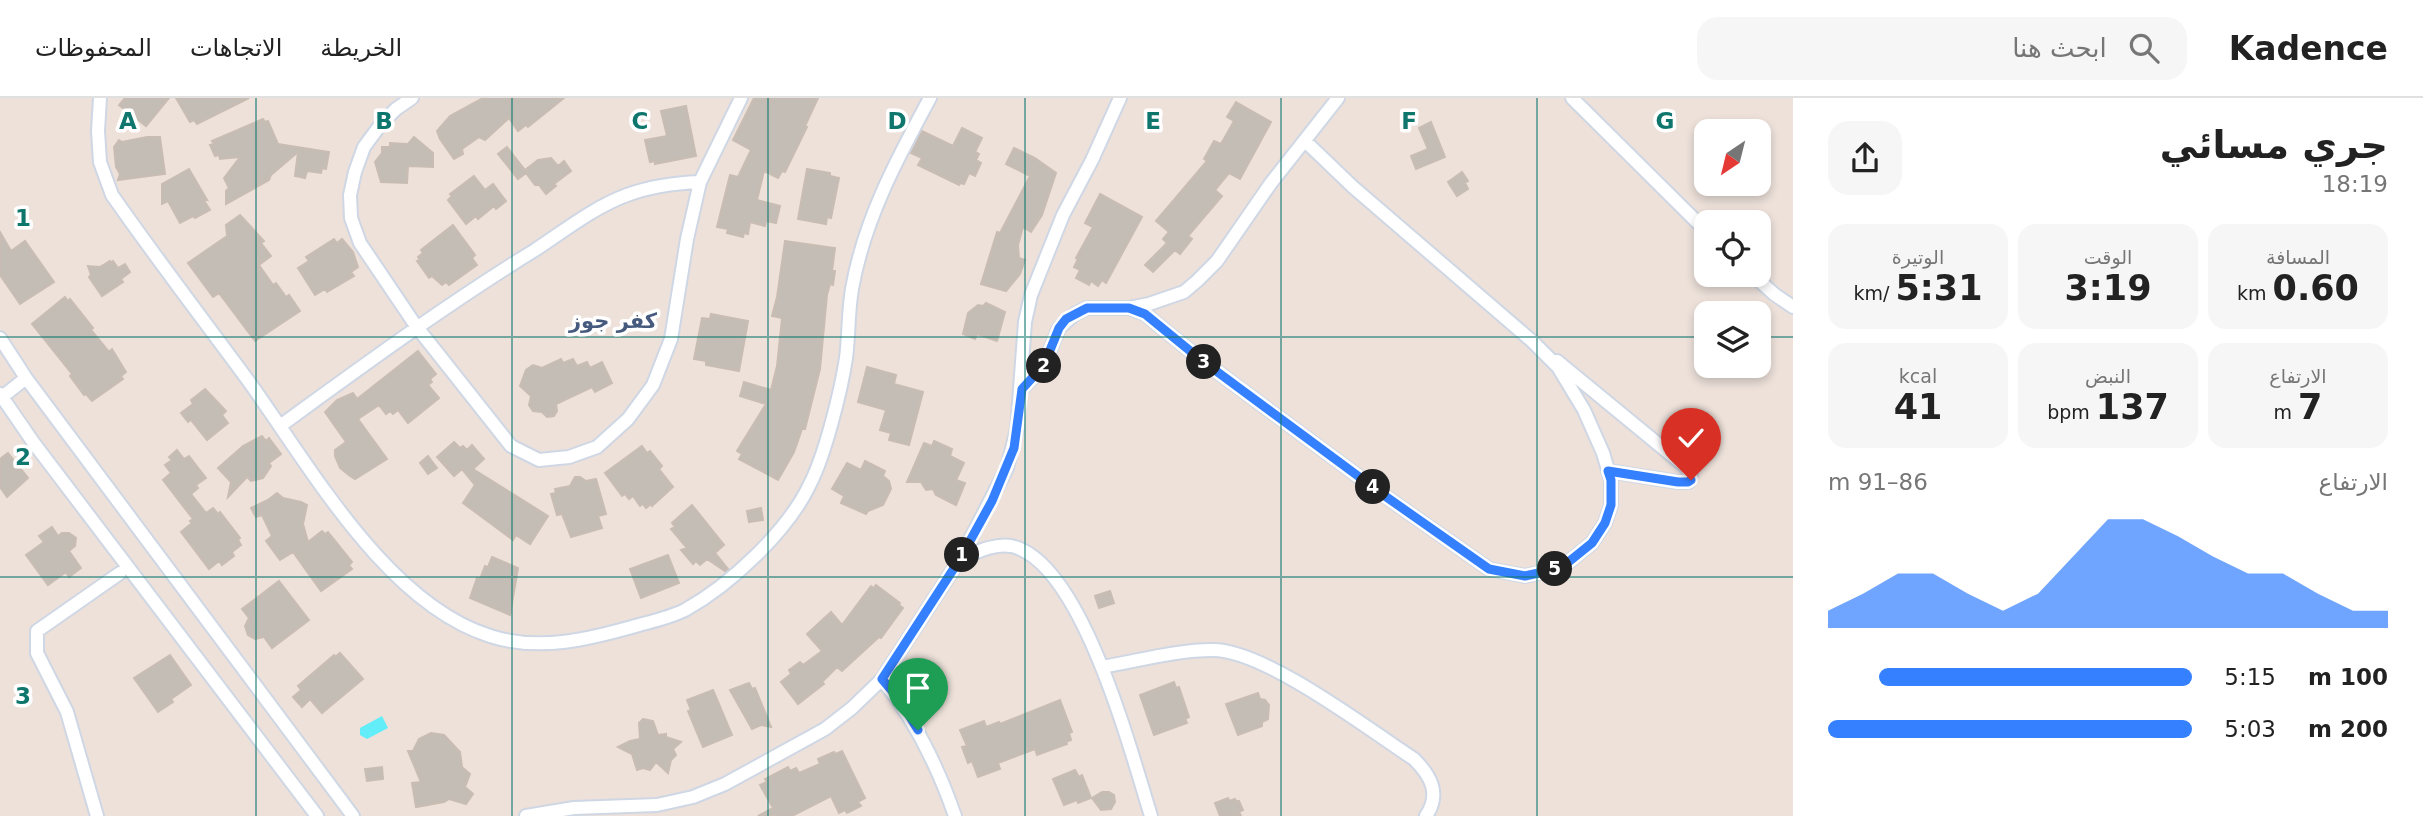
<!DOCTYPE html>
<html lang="ar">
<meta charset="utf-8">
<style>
:root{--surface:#fff;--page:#f6f6f6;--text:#222;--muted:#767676;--line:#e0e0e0;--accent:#3580ff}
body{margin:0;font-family:"DejaVu Sans","Noto Naskh Arabic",sans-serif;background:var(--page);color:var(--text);direction:rtl;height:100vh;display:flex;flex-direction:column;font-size:26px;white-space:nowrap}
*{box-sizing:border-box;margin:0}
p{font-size:23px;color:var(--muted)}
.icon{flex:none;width:38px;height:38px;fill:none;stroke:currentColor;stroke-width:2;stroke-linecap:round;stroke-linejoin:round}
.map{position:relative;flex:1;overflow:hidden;direction:ltr}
.drawer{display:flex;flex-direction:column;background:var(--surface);width:630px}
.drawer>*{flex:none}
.needle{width:46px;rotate:215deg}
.fabs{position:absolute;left:1694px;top:21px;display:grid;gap:14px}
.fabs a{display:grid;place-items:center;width:77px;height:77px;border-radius:14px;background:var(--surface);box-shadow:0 4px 10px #0003;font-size:35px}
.pin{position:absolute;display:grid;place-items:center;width:60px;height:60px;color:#fff;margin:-72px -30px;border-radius:50% 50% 50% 0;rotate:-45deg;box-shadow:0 0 7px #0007}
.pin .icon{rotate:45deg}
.km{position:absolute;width:35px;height:35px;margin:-18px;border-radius:50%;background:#222;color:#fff;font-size:19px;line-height:35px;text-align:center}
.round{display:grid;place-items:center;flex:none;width:74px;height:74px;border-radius:21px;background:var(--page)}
.overview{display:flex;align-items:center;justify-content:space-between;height:119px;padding:0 35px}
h1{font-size:38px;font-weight:800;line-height:52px}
.stats{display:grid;grid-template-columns:repeat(3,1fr);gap:10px;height:119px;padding:7px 35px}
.stats div{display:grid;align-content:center;border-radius:18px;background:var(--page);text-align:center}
.stats b{font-size:35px;font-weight:800}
.stats small{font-size:19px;font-weight:400}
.stats p{font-size:19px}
.chart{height:196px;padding:14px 35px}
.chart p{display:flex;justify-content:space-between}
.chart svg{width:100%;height:126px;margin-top:7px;fill:var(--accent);opacity:.7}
ul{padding:0 35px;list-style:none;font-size:23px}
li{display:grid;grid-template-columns:112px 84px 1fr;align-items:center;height:52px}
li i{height:18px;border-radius:9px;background:var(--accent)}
header{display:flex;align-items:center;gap:42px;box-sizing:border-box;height:98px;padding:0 35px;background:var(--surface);border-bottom:2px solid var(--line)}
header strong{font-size:33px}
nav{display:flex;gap:38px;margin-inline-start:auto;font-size:24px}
.search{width:490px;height:63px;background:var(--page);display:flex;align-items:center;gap:18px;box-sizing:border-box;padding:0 24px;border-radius:21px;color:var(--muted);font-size:26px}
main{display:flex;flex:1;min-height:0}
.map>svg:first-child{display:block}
.water{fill:#62edf9}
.building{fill:#c4bdb6;stroke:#c9bdb3;stroke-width:2}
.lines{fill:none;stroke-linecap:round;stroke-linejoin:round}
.minor-casing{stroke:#cfd7e4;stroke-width:16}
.minor{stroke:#fff;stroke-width:12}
.route-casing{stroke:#fff;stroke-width:14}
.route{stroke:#3580ff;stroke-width:9}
.grid{fill:none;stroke:#0f766e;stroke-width:2;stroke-opacity:0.55}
.labels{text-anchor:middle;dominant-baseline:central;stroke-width:7;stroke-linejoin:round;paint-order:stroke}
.quarter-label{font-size:21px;font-weight:bold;fill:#465a7e;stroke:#fff}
.grid-label{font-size:23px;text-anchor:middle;font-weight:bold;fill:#0f766e;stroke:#fff;stroke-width:7;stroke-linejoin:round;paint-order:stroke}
</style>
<header>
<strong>Kadence</strong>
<div class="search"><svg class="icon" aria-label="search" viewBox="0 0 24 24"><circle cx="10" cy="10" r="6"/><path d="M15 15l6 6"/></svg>ابحث هنا</div>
<nav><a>الخريطة</a><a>الاتجاهات</a><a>المحفوظات</a></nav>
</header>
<main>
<section class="drawer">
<div class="overview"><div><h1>جري مسائي</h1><p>18:19</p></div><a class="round"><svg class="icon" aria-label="share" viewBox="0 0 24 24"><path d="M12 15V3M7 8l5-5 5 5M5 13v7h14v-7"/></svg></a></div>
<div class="stats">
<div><p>المسافة</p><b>0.60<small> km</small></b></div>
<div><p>الوقت</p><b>3:19</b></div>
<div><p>الوتيرة</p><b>5:31<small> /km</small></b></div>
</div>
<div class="stats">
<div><p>الارتفاع</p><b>7<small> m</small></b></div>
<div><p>النبض</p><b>137<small> bpm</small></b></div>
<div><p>kcal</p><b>41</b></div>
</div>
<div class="chart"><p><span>الارتفاع</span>86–91 m</p>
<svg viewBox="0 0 160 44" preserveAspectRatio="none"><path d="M0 44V38L10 32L20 25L30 25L40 32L50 38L60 32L70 19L80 6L90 6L100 12L110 19L120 25L130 25L140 32L150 38L160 38V44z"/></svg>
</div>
<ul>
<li><b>100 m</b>5:15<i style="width:86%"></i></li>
<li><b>200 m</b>5:03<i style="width:100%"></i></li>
</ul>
</section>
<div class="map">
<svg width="1793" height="718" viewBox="0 0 1793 718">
<rect width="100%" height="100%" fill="#ede1da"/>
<!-- water -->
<path class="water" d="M 382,618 L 388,630 L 367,641 L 360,637 L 360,630 Z"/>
<!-- building -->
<path class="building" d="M 125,0 L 169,0 L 146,28 L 119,7 Z
M 176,0 L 249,0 L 197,26 L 194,22 L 190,24 Z
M 483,0 L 564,0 L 528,29 L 526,27 L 518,33 L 509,20 L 485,42 L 479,39 L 462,51 L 463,56 L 454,61 L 440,41 L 437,33 L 450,18 Z
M 754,0 L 818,0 L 805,28 L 807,29 L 785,74 L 782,73 L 778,80 L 764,73 L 757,102 L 780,108 L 776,125 L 766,123 L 765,128 L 750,124 L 748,136 L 744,135 L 743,139 L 727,135 L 728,131 L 717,129 L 730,77 L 738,79 L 751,52 L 733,42 Z
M 1236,4 L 1271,24 L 1240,81 L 1229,75 L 1215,92 L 1222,98 L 1188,138 L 1192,141 L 1180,156 L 1175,152 L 1153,174 L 1145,167 L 1167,145 L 1163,141 L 1169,134 L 1156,123 L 1207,63 L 1204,61 L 1214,43 L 1221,46 L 1234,23 L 1227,19 Z
M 686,8 L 696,58 L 655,66 L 655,63 L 650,64 L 645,42 L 667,38 L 661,13 Z
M 263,21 L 265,24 L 268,23 L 278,46 L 329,54 L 326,71 L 322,70 L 321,75 L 307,73 L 305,80 L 295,78 L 298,54 L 271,77 L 269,82 L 226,106 L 226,93 L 229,90 L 224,80 L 240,59 L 220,61 L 219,57 L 215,58 L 210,47 L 214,46 L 212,43 Z
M 1431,24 L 1445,59 L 1416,71 L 1411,58 L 1428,51 L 1419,30 Z
M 962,30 L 982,40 L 975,54 L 979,56 L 976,62 L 981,65 L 975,78 L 969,75 L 964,86 L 960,85 L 959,87 L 918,67 L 922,60 L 911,55 L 922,33 L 953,48 Z
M 147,39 L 160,39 L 165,76 L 118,82 L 120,76 L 116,69 L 114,49 L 119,42 L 122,44 Z
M 414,39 L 433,55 L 433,69 L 408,68 L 407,85 L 381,84 L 375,64 L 382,55 L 382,49 L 390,49 L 390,45 L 408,46 Z
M 507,49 L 525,72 L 538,62 L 551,60 L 558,68 L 564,63 L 571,73 L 554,86 L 556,88 L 546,96 L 539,87 L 535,87 L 526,75 L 518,81 L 498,56 Z
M 1014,50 L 1035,60 L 1056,75 L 1042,117 L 1031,134 L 1023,129 L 1018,147 L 1019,160 L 1025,162 L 1020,176 L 1006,193 L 981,186 L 997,134 L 1000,135 L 1030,78 L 1006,66 Z
M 189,71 L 207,102 L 203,101 L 210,112 L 195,120 L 193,118 L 180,125 L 168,103 L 162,106 L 162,86 Z
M 807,71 L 830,75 L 830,78 L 839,80 L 831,120 L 827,119 L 826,126 L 798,121 Z
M 1462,74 L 1468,83 L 1465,85 L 1468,91 L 1457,98 L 1448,84 Z
M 474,78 L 485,92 L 493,86 L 506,103 L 496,111 L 494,108 L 478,121 L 476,118 L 466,126 L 448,102 L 452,98 L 450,96 Z
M 1100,96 L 1142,119 L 1106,185 L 1102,182 L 1098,188 L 1091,183 L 1089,187 L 1076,180 L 1080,172 L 1074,169 L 1078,161 L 1076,160 L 1093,129 L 1085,125 Z
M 240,117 L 264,143 L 261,145 L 271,158 L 259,167 L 273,187 L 276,185 L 286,199 L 289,197 L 300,213 L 255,243 L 219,195 L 213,199 L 188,165 L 227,138 L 226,127 Z
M 453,127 L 475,157 L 472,160 L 477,167 L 449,187 L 446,184 L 442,187 L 432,178 L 429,180 L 417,163 L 420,162 L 418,159 L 423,155 L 421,152 Z
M 0,134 L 11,153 L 25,143 L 54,184 L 20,206 L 0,177 Z
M 334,141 L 337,145 L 342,141 L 353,154 L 358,169 L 351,174 L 354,178 L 327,194 L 325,191 L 315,197 L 298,170 L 309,163 L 306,159 Z
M 785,143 L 835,150 L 832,173 L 835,173 L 833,187 L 830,186 L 827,197 L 820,271 L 805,331 L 802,331 L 794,354 L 778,382 L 739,361 L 742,356 L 737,353 L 766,306 L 740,298 L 744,284 L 771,292 L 777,268 L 782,220 L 772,218 L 777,199 Z
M 110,163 L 111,165 L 113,163 L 118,170 L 125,166 L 130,174 L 121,181 L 123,184 L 102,198 L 89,179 L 91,177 L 88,168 L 100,169 Z
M 65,199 L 68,203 L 70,201 L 93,230 L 91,232 L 109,254 L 112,251 L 126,274 L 121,278 L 123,281 L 92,303 L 86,296 L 84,297 L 70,278 L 72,276 L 32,226 Z
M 986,205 L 1005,214 L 997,243 L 977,236 L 975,241 L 963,236 L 968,215 L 978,207 L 983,208 Z
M 711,216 L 748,223 L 739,273 L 706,267 L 706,263 L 694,261 L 702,220 L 710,221 Z
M 418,253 L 436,276 L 430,281 L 432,284 L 428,287 L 439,300 L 408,325 L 398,312 L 393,316 L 390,313 L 386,316 L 379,307 L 358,321 L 387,361 L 355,381 L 350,378 L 340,370 L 335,358 L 335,352 L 346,344 L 325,314 L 337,302 L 353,295 L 357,301 Z
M 561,261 L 563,265 L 573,261 L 577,268 L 587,264 L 590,270 L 602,264 L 612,285 L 595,294 L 592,289 L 556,306 L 557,313 L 554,318 L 547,319 L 542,314 L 533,313 L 529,307 L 531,298 L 520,288 L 526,272 L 533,267 L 542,270 Z
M 867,269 L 896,277 L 894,286 L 923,294 L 909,347 L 889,342 L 891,335 L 880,332 L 886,312 L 858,304 Z
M 205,291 L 226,313 L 222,317 L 228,325 L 207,342 L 191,322 L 188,324 L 181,315 L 193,306 L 191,302 Z
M 262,338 L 266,343 L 269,340 L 281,356 L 269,365 L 271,368 L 263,380 L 251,383 L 247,379 L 228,399 L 231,384 L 218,370 L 243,348 Z
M 934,343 L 952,351 L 950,358 L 964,365 L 956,382 L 965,385 L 956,407 L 936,397 L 933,391 L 926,392 L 921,384 L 907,384 L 924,345 L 932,348 Z
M 454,344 L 460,350 L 463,348 L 467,352 L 472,347 L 484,361 L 473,371 L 548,418 L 530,446 L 516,437 L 513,442 L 463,405 L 475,387 L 462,371 L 454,378 L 437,359 Z
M 642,348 L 647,355 L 650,353 L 662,368 L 659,371 L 673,389 L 652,408 L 651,406 L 646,410 L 643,406 L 640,408 L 633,398 L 629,401 L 625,396 L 622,398 L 605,375 Z
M 177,352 L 184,361 L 189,358 L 206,380 L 196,387 L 198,390 L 191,396 L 206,415 L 213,410 L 218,416 L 220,414 L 240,440 L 238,442 L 241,447 L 232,454 L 234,458 L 222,467 L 219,463 L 209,471 L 181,434 L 192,425 L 190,423 L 193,421 L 163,382 L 171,375 L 165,367 L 172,362 L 169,359 Z
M 8,355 L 28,380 L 7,399 L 0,389 L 0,361 Z
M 428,358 L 437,370 L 428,376 L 420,365 Z
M 865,363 L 885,373 L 883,378 L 889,383 L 891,391 L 883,407 L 868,413 L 866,416 L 841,405 L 844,398 L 832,391 L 847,365 L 861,372 Z
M 575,379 L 580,379 L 586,383 L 596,381 L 606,416 L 598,418 L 602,430 L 571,439 L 562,416 L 557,417 L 551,396 L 556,395 L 555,391 L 570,388 Z
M 277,395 L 283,400 L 301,404 L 307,407 L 303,426 L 308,444 L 322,433 L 325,436 L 328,434 L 352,464 L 349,467 L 352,471 L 321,493 L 293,454 L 280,462 L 266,443 L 272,438 L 262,417 L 256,419 L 251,410 L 268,402 Z
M 692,407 L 724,447 L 715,455 L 728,471 L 725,473 L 707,461 L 700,467 L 696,463 L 693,466 L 681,452 L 687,450 L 671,431 L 675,429 L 672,425 Z
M 761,410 L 763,422 L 749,424 L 747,413 Z
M 52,429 L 58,438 L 62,435 L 69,435 L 76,440 L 75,448 L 69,453 L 81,470 L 69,479 L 66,474 L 48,487 L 26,457 L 44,444 L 39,438 Z
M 668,457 L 679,485 L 641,500 L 630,471 Z
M 492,459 L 518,470 L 510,517 L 470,500 L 477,480 L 480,481 L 485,468 L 488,469 Z
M 279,483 L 309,522 L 272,550 L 264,539 L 255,541 L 248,537 L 245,528 L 249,520 L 242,511 Z
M 876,487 L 900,505 L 899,507 L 903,510 L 881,540 L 879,539 L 842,573 L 837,569 L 822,584 L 824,586 L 798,606 L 781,584 L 791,576 L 789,572 L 800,564 L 803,567 L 822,553 L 807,536 L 831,514 L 842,527 L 871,488 L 874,490 Z
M 1110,493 L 1114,505 L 1099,510 L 1095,498 Z
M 340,555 L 363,581 L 322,615 L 310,601 L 302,609 L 293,599 L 301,592 L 298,588 L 334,557 L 335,559 Z
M 170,557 L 191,587 L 171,601 L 173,604 L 158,614 L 134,580 Z
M 1174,584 L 1176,590 L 1179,589 L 1189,619 L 1185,621 L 1187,625 L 1154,637 L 1140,597 Z
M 749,585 L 752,591 L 755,590 L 771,629 L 761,627 L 752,631 L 730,592 Z
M 713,592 L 732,637 L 703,649 L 688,613 L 691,612 L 687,602 Z
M 1258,595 L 1260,601 L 1265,602 L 1269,607 L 1268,621 L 1262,624 L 1262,628 L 1238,637 L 1226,606 Z
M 1060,602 L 1072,634 L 1069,635 L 1071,642 L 1066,644 L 1067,646 L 1037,657 L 1035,651 L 998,665 L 1000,671 L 978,679 L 972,663 L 968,665 L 962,649 L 967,648 L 960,632 L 984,623 L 986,629 L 999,624 L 1000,626 Z
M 643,621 L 653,623 L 658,637 L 666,636 L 666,639 L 681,644 L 673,651 L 676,657 L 671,662 L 668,675 L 656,664 L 650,672 L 643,670 L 637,672 L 632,656 L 618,649 L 630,643 L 640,641 L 639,625 Z
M 431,635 L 444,637 L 460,654 L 462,669 L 470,676 L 465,689 L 473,696 L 466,706 L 449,701 L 444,704 L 416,709 L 412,685 L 421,684 L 408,653 L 413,653 L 419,641 Z
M 842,653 L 865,700 L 858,704 L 861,708 L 847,715 L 845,712 L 839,715 L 831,698 L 792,718 L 758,718 L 773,710 L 760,687 L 767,684 L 765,681 L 788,669 L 790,673 L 796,670 L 799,675 L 820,666 L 818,661 L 834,654 L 836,656 Z
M 382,669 L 383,681 L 367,683 L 365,671 Z
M 1075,672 L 1079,679 L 1082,677 L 1091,700 L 1078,705 L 1077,702 L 1064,707 L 1053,681 Z
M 1102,694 L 1109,694 L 1114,697 L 1115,704 L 1111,711 L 1101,712 L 1092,700 Z
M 1228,700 L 1229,703 L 1235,701 L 1236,703 L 1239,703 L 1243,712 L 1239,714 L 1241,718 L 1220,718 L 1215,705 Z"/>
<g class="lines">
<!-- minor casing -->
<g class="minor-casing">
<path id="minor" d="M 100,0 L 98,33 L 100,64 L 112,97 C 156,160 202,220 247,281 C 309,366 385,505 490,538 C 540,554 590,541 639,527 C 654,523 671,519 685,512 C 730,487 788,433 810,386 C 825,357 841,293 846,260 C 849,237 848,214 852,191 C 864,122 897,61 930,0
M 412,0 L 396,11 L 381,26 L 364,49 L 355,74 L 350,97 L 351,120 L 360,145 L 416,228 L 511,348 L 539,362 L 569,359 L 597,349 L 628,321 L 653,287 L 671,241 L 687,141 L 700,84 L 741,0
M 1572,0 L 1706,133
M 1753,177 L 1774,196 L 1793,209
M 1129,210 L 1145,216 L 1200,261 L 1385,398 L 1489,471 L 1525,478 L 1561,470 L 1592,445 L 1605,425 L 1611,407 L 1611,382 L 1603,355 L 1584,312 L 1558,269 L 1532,243 L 1353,89 L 1305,43
M 0,240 L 26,280 L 353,718
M 1557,263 L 1686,369 L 1691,377 L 1688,384 L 1678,384 L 1608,373
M 1022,291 L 1044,267 L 1059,230 L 1075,216 L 1087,210 L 1129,210 L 1149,206 L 1184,194 L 1197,183 L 1217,163 L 1271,85 L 1338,0
M 0,296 L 33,344 L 317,718
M 2,299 L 26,280
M 280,328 C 364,267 447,206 535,152 C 564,133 594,109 627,97 C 651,88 675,85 700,84
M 960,461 C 975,455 994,445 1011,448 C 1082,463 1131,655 1151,718
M 1102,569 C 1138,563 1176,552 1213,552 C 1265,552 1368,631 1414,661 C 1431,678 1441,696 1426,718
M 882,581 C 915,622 938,669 955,718
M 97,718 L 67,614 L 37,555 L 37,533 L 120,475
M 526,718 L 574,710 L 657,707 L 693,699 L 725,686 L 825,631 L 852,610 L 882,581 L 960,461 L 1007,370 L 1017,331 L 1025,224 L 1031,197 L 1063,117 L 1092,62 L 1120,0"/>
</g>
<!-- minor -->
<use href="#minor" class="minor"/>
</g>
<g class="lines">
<!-- route casing -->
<g class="route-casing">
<path id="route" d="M 918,632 L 899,601 L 882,581 L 960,461 L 992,403 L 1014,350 L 1022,291 L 1044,267 L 1059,230 L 1066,221 L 1087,210 L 1129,210 L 1145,216 L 1200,261 L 1385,398 L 1489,471 L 1525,478 L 1561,470 L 1592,445 L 1605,425 L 1611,407 L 1611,382 L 1608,373 L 1678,384 L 1688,384 L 1691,382"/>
</g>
<!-- route -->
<use href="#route" class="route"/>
</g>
<!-- grid -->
<path class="grid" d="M 256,0 L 256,718M 512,0 L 512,718M 768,0 L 768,718M 1025,0 L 1025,718M 1281,0 L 1281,718M 1537,0 L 1537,718M 0,239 L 1706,239M 1759,239 L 1793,239M 0,479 L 1793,479"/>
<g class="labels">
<!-- quarter labels -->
<g class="quarter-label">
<text x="613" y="223">كفر جوز</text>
</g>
</g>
<g class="grid-label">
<text x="128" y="31">A</text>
<text x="384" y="31">B</text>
<text x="640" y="31">C</text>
<text x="897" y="31">D</text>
<text x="1153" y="31">E</text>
<text x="1409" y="31">F</text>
<text x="1665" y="31">G</text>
<text x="23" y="128">1</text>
<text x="23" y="367">2</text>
<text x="23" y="606">3</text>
</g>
</svg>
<div class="fabs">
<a><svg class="needle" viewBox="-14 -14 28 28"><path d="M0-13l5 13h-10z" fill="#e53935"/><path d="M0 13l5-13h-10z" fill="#767676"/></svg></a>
<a><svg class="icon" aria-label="locate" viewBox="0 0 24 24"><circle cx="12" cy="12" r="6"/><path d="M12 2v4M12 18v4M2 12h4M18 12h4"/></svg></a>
<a><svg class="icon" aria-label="layers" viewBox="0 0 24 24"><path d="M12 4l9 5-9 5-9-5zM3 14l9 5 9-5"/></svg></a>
</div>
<div class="pin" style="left:918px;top:632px;background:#1e9e55"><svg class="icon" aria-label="arrive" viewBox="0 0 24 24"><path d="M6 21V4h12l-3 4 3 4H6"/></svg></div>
<div class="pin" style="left:1691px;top:382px;background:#d93025"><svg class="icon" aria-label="check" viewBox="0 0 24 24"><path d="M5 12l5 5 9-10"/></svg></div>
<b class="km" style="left:962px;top:457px">1</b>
<b class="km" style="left:1044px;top:268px">2</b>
<b class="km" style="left:1204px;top:264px">3</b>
<b class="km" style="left:1373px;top:389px">4</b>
<b class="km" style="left:1555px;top:471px">5</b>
</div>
</main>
